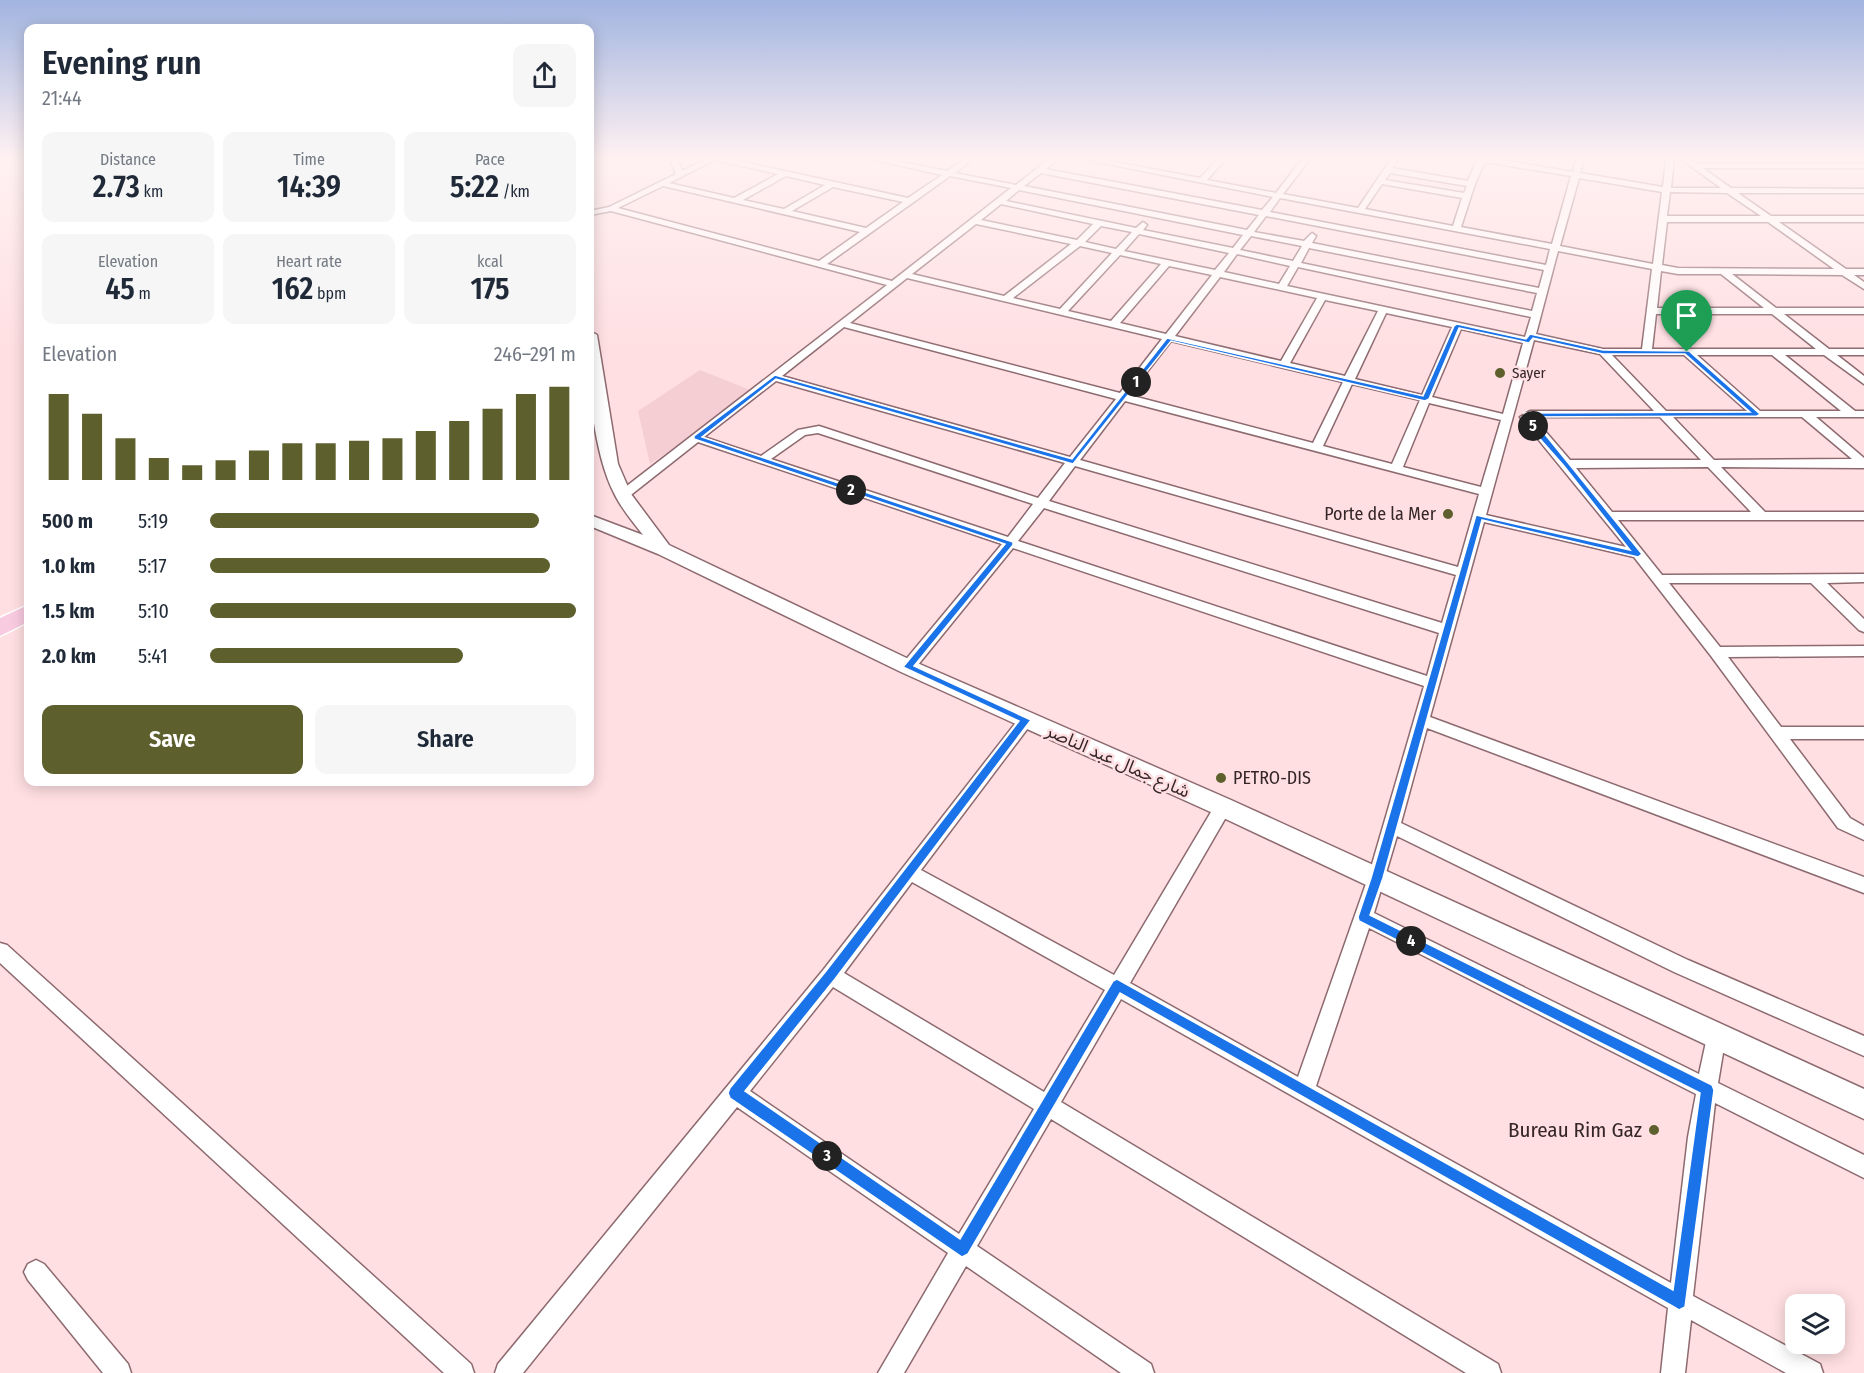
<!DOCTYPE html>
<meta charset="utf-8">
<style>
:root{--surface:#fff;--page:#f6f6f7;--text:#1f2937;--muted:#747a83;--accent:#5d602d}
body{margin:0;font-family:"Fira Sans Condensed","Noto Sans Arabic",sans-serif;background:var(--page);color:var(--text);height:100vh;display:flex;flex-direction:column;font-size:22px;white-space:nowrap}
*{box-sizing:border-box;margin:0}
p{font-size:20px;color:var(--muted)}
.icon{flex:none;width:33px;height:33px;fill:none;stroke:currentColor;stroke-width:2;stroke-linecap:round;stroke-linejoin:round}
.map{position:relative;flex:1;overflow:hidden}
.drawer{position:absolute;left:24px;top:24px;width:570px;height:762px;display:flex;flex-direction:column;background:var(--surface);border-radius:12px;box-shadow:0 3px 15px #0003}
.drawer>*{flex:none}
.tools{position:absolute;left:1785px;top:1294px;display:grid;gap:12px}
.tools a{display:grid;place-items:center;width:60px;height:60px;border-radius:12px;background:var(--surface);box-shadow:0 3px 15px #0003;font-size:30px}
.pin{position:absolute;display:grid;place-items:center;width:51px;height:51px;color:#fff;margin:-62px -26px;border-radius:50% 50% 50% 0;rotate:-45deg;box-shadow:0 0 6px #0007}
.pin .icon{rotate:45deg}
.km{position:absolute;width:30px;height:30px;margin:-15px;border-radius:50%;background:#222;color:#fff;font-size:16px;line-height:30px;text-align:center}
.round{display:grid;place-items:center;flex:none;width:63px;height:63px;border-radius:12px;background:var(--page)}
.head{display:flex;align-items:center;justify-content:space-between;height:102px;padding:0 18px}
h1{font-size:33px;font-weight:600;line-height:45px}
.stats{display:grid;grid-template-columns:repeat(3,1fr);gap:9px;height:102px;padding:6px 18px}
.stats div{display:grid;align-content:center;border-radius:12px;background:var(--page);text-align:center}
.stats b{font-size:30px;font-weight:600}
.stats small{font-size:16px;font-weight:400}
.stats p{font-size:16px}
.chart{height:168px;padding:12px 18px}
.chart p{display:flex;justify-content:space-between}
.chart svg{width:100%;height:108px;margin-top:6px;stroke:var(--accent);stroke-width:6}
.action{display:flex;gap:12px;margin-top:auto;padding:12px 18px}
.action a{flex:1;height:69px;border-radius:12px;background:var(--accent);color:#fff;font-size:24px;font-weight:600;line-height:69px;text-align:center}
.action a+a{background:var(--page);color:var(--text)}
ul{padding:0 18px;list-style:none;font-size:20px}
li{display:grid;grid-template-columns:96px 72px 1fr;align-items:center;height:45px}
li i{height:15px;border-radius:8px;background:var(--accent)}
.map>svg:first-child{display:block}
.built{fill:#f4ced2}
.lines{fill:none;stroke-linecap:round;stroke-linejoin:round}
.minor-casing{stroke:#8d6a6f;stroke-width:3}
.secondary-casing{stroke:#8d6a6f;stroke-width:3}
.primary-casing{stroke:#fff;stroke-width:3}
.minor{fill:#fff;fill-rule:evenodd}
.secondary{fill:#fff;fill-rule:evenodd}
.primary{fill:#f9cbe0;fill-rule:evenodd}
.route{fill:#1a73e8;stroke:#fff;stroke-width:1.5;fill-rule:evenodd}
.poi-dot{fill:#5d602d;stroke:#ffdfe2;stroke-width:2}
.labels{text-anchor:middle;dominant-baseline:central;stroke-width:5;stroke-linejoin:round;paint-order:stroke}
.far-poi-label{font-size:15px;fill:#352628;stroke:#ffdfe2;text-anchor:start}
.poi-label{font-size:18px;fill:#352628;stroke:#ffdfe2;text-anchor:end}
.street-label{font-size:18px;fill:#352628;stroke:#ffdfe2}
.near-poi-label{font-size:21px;fill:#352628;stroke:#ffdfe2;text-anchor:end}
</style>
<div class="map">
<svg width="1864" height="1373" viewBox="0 0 1864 1373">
<rect width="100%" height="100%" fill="#ffdfe2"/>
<!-- built -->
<path class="built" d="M 700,370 L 755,392 L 650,464 L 638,411 Z"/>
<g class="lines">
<!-- minor casing -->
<g class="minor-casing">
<path id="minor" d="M 670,159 L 678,159 L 682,171 L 706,159 L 730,159 L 908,198 L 942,175 L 870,159 L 887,159 L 947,171 L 964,159 L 973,159 L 955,173 L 1016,185 L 1049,159 L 1058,159 L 1046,169 L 1262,210 L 1273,197 L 1082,159 L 1099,159 L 1200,178 L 1218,159 L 1226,159 L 1207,180 L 1276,193 L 1302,159 L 1310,159 L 1283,194 L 1358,208 L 1391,159 L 1399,159 L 1392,168 L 1468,181 L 1477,159 L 1496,159 L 1573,172 L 1576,159 L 1584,159 L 1580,173 L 1663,187 L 1666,159 L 1674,159 L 1671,188 L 1721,188 L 1681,159 L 1690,159 L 1697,164 L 1864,164 L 1864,168 L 1703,168 L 1731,188 L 1864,189 L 1864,193 L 1738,193 L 1771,216 L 1864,216 L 1864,222 L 1779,222 L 1846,269 L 1864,269 L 1864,275 L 1854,275 L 1864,282 L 1864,289 L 1842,275 L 1732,274 L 1776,308 L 1864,308 L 1864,314 L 1784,314 L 1829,349 L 1864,349 L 1864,355 L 1837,355 L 1864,376 L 1864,384 L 1824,355 L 1785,355 L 1855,411 L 1864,411 L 1864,417 L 1816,417 L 1864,458 L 1864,468 L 1721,467 L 1765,512 L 1864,512 L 1864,520 L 1618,520 L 1662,575 L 1864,574 L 1864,582 L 1827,583 L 1864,619 L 1864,632 L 1859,630 L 1811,583 L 1669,583 L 1720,647 L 1864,646 L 1864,656 L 1728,657 L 1781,727 L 1864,727 L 1864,739 L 1790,739 L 1850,818 L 1864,826 L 1864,840 L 1838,828 L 1711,656 L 1634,557 L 1484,522 L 1430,717 L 1864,877 L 1864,893 L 1427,728 L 1401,823 L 1688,960 L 1864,1036 L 1864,1056 L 1674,972 L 1397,836 L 1374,913 L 1699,1074 L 1709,1028 L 1716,1025 L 1723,1028 L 1726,1035 L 1718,1083 L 1864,1155 L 1864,1178 L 1715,1103 L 1693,1296 L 1820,1364 L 1823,1373 L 1786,1373 L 1691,1320 L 1685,1373 L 1661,1373 L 1668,1308 L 1121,999 L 1061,1102 L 1498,1364 L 1501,1373 L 1466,1373 L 1051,1119 L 977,1246 L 1151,1364 L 1154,1373 L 1121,1373 L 966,1266 L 904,1373 L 878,1373 L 948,1253 L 737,1107 L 523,1373 L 495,1373 L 498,1364 L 824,969 L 1021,716 L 1031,716 L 1034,720 L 921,870 L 1114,975 L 1217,802 L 1223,800 L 1229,802 L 1231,807 L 1229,812 L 1130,983 L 1298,1077 L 1368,878 L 1424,686 L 1013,548 L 913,671 L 903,671 L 901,667 L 903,663 L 1002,544 L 698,442 L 627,498 L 619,498 L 619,492 L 887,285 L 611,211 L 590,215 L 590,211 L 609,207 L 676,174 ZM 715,160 L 718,161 L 778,174 L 734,198 L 669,183 ZM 1485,162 L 1571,176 L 1552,244 L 1461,227 L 1475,184 ZM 1041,173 L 1259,215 L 1247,230 L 1024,186 ZM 1390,173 L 1467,186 L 1464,193 L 1385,180 ZM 786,176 L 825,185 L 784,209 L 743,200 ZM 950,176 L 1011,188 L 892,281 L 827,264 ZM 1579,178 L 1662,192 L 1653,264 L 1560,246 ZM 1382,184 L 1462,198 L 1453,226 L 1365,209 ZM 663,186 L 860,232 L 819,261 L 618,208 ZM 833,187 L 903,202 L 866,228 L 792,211 ZM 1019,190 L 1243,235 L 1233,248 L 1143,230 L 1147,225 L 1143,222 L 1136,228 L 1006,201 ZM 1670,192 L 1727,193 L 1761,216 L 1667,216 ZM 1280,198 L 1550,249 L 1546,265 L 1270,212 ZM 1001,204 L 1093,224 L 1077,240 L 981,220 ZM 1266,216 L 1544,270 L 1539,288 L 1312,243 L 1316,236 L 1312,233 L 1304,241 L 1254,232 ZM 1667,222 L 1768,222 L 1834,269 L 1678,268 L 1662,265 ZM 976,224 L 1071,244 L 1004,296 L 912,274 ZM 1101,226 L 1132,232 L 1116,249 L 1085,242 ZM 1139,234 L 1229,253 L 1215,270 L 1124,251 ZM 1251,236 L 1302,246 L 1293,261 L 1240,250 ZM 1080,246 L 1112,253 L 1060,309 L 1013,298 ZM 1309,248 L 1537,293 L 1532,311 L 1301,263 ZM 1558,251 L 1652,269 L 1642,349 L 1603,349 L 1536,334 ZM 1237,254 L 1290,266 L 1279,284 L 1224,272 ZM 1120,255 L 1161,264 L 1111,321 L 1068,311 ZM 1169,266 L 1212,275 L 1166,334 L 1120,323 ZM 1298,267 L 1531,317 L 1525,337 L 1287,286 ZM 1661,271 L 1678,274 L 1721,274 L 1764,308 L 1657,308 ZM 1220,277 L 1317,298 L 1281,361 L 1175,336 ZM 907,278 L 1162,339 L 1120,393 L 850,323 ZM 1325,300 L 1378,311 L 1345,376 L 1290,363 ZM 1386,313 L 1452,327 L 1422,395 L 1355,379 ZM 1656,314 L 1772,314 L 1816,349 L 1652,349 ZM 844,327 L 1116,399 L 1070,457 L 782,376 ZM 1461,329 L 1523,343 L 1503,414 L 1432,397 ZM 1534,340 L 1600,354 L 1654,411 L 1530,411 L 1520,417 L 1626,547 L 1486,515 ZM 1171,341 L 1343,382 L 1313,443 L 1129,395 ZM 1612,355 L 1684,355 L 1747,411 L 1666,411 ZM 1697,355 L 1772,355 L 1841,411 L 1760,411 ZM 776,381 L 1065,463 L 1038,498 L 819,426 L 798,430 L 761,456 L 704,437 ZM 1352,384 L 1420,400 L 1392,464 L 1323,446 ZM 1125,401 L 1479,494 L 1458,567 L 1080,460 ZM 1429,403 L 1501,420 L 1481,487 L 1403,467 ZM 1533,417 L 1660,417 L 1701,460 L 1570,460 ZM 1673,417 L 1802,417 L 1852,459 L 1714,460 ZM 818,433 L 1033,504 L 1008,537 L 771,459 L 805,435 ZM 1075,466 L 1456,575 L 1442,623 L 1049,501 ZM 1708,467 L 1751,512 L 1612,512 L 1576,468 ZM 1044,508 L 1439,633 L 1427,676 L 1018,541 ZM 912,882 L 1105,990 L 1044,1092 L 844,973 ZM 1369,928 L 1696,1094 L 1688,1137 L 1671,1283 L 1316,1086 ZM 833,987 L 1034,1109 L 959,1234 L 750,1091 Z
M 0,943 L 7,945 L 471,1364 L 474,1373 L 444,1373 L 0,963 Z
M 36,1260 L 44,1264 L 128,1364 L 131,1373 L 103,1373 L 28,1280 L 24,1272 L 28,1264 Z"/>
</g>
<!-- secondary casing -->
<g class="secondary-casing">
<path id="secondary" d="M 590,331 L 597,335 L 618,464 L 631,494 L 669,545 L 915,662 L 1231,800 L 1864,1089 L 1864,1119 L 1215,814 L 901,672 L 658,554 L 590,526 L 590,515 L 643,535 C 633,522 621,508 614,493 C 594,454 585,374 590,331 Z"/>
</g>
<!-- primary casing -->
<g class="primary-casing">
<path id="primary" d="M 28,605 L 28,622 L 0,636 L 0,618 Z"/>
</g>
<!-- minor -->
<use href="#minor" class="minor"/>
<!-- secondary -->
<use href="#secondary" class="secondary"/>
<!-- primary -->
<use href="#primary" class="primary"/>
</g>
<!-- sky -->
<linearGradient id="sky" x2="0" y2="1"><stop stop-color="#a1b4e0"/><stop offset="0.45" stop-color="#fff1f2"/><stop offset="1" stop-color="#fff1f2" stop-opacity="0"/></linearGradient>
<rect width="1864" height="351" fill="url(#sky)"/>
<!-- route -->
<path class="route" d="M 1457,324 L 1526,339 L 1530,334 L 1603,350 L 1689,351 L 1760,414 L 1757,416 L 1531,417 L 1642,554 L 1638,557 L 1482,520 L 1383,878 L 1370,915 L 1712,1085 L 1714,1090 L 1685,1307 L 1679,1310 L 1674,1307 L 1120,993 L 968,1254 L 962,1257 L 730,1098 L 728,1093 L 730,1088 L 826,971 L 1019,721 L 903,667 L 1005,544 L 694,439 L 694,436 L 775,375 L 1072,459 L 1167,338 L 1423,396 L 1454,326 ZM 1459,328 L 1529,343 L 1533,338 L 1603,354 L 1685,354 L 1750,412 L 1524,413 L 1525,422 L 1564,466 L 1630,550 L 1476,515 L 1371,878 L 1358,917 L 1359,921 L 1700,1093 L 1673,1290 L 1117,979 L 1113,981 L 960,1239 L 745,1091 L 835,979 L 1031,720 L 914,666 L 1013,545 L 1013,542 L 702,437 L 776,379 L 1073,464 L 1171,341 L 1425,401 L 1429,399 Z"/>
<!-- markers -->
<g class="poi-dot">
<circle cx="1500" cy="373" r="6"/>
<circle cx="1448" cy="514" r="6"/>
<circle cx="1221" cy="778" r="6"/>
<circle cx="1654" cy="1130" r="6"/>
</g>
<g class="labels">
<!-- far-poi labels -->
<g class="far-poi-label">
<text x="1512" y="373">Sayer</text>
</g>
<!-- poi labels -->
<g class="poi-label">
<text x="1436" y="514">Porte de la Mer</text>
<text x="1233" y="778" text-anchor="start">PETRO-DIS</text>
</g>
<!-- street labels -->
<g class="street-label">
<text transform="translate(1118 761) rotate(24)">شارع جمال عبد الناصر</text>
</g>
<!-- near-poi labels -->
<g class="near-poi-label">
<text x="1642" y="1130">Bureau Rim Gaz</text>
</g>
</g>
</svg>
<div class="tools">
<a><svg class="icon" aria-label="layers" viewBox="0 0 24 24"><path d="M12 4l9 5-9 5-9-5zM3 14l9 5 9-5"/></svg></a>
</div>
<div class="pin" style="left:1687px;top:352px;background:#1e9e55"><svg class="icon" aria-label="arrive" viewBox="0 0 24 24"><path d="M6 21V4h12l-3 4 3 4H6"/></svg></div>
<b class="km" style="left:1136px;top:382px">1</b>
<b class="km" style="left:851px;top:490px">2</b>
<b class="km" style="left:827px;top:1156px">3</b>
<b class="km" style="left:1411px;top:941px">4</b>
<b class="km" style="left:1533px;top:426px">5</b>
<section class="drawer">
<div class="head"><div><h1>Evening run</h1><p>21:44</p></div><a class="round"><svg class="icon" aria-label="share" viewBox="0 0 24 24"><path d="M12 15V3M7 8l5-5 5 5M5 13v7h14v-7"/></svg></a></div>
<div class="stats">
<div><p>Distance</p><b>2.73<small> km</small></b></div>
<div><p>Time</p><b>14:39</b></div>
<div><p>Pace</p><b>5:22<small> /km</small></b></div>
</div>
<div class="stats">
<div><p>Elevation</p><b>45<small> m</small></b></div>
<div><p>Heart rate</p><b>162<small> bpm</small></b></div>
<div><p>kcal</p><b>175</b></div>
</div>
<div class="chart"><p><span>Elevation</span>246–291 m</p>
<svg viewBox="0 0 160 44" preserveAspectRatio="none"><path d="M5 44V9M15 44V17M25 44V27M35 44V35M45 44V38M55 44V36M65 44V32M75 44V29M85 44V29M95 44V28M105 44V27M115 44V24M125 44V20M135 44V15M145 44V9M155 44V6"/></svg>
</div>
<ul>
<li><b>500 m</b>5:19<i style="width:90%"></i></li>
<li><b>1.0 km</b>5:17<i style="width:93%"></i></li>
<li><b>1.5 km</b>5:10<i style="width:100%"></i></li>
<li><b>2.0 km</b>5:41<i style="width:69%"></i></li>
</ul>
<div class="action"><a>Save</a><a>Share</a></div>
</section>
</div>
